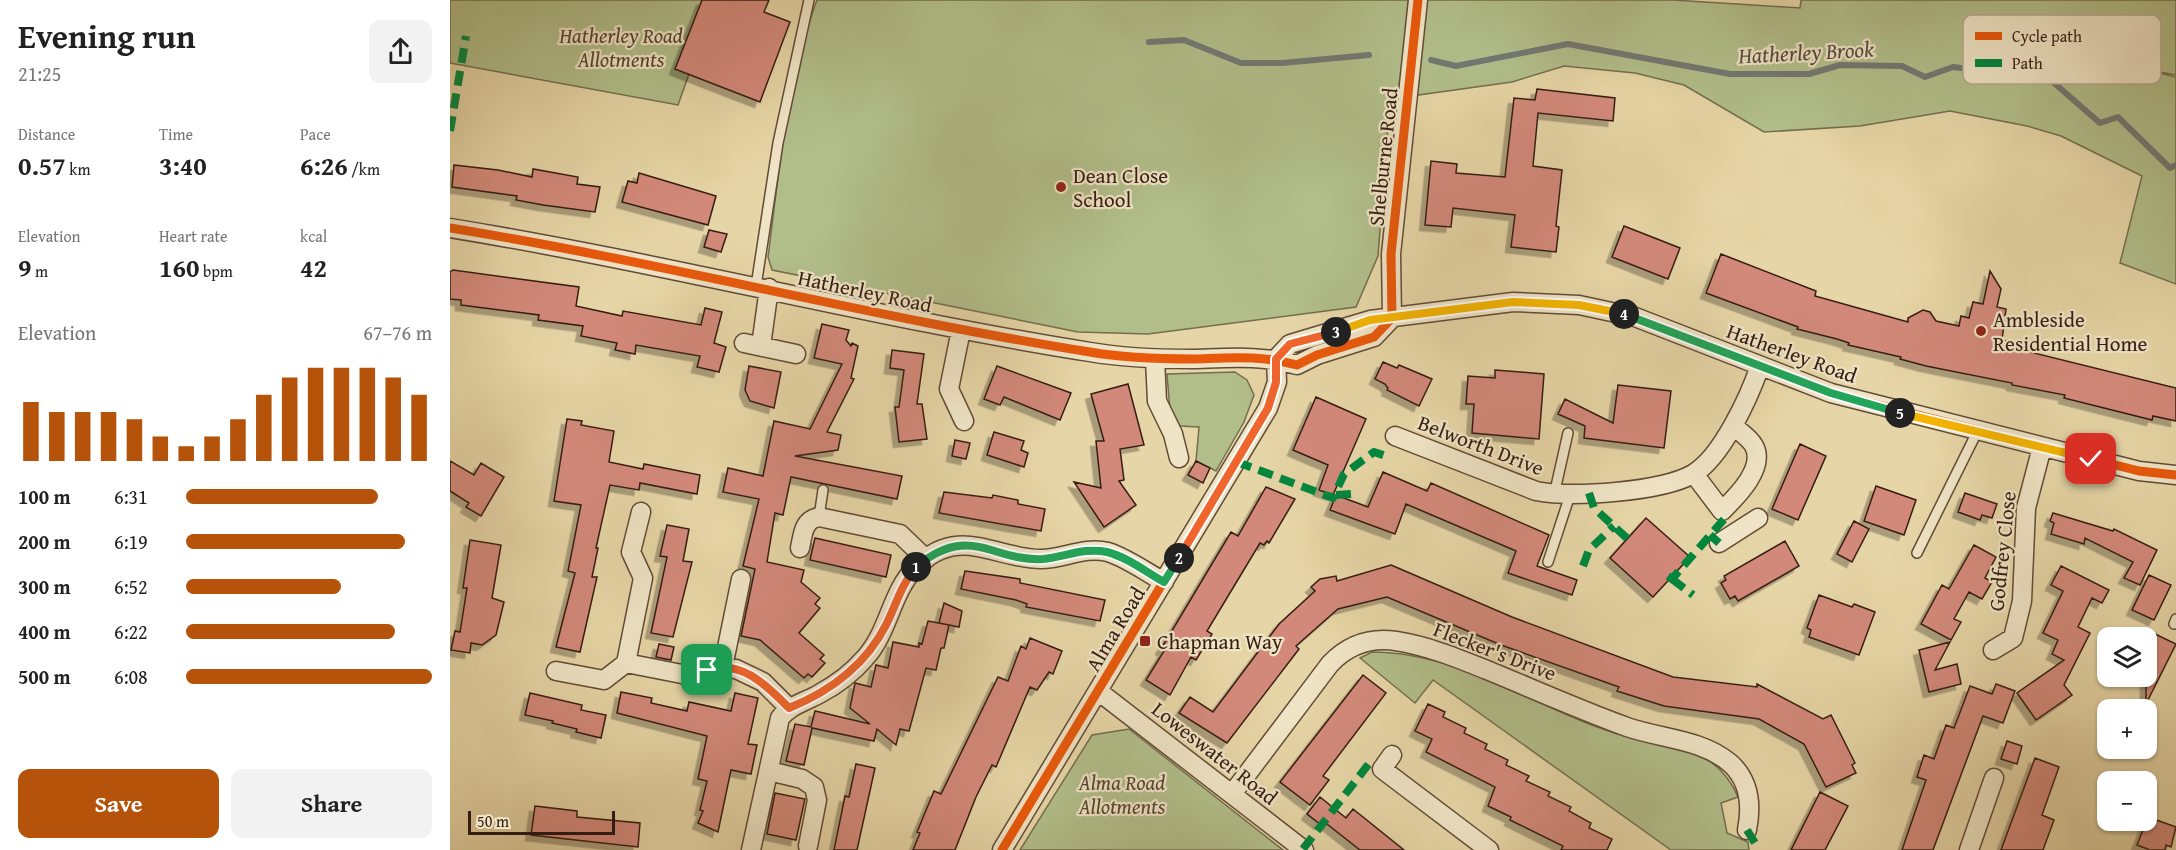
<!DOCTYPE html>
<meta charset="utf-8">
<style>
:root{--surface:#fff;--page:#f2f2f2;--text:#222;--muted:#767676;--accent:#b45309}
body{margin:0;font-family:"Gentium Book Plus",serif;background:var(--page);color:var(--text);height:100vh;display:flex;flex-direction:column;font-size:22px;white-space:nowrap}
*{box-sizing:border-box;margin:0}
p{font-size:20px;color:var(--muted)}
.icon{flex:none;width:33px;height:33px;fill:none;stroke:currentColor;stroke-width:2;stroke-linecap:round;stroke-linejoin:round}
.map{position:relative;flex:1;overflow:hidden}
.sheet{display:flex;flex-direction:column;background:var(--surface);width:450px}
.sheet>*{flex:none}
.buttons{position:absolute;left:1647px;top:627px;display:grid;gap:12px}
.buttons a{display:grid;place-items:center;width:60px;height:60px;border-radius:12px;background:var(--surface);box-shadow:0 2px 4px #0004;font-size:30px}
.scale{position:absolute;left:18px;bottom:15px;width:147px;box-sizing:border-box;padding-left:6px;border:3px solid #361d12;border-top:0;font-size:16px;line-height:21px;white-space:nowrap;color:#361d12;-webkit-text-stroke:4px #efe4c5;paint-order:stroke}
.pin{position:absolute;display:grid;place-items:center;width:51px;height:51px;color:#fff;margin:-26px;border-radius:12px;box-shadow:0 3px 9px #0006}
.km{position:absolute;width:30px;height:30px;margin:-15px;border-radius:50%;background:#222;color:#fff;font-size:16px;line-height:30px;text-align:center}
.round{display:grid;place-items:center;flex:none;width:63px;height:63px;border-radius:12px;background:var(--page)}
.headline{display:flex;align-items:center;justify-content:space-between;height:102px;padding:0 18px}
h1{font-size:33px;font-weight:700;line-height:45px}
.stats{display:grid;grid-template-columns:repeat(3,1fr);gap:9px;height:102px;padding:6px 18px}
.stats div{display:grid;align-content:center}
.stats b{font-size:26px;font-weight:700}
.stats small{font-size:16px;font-weight:400}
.stats p{font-size:16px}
.chart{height:168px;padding:12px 18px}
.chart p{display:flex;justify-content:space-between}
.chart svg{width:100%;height:108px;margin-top:6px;stroke:var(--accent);stroke-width:6}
.button{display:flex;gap:12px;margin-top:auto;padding:12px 18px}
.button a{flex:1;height:69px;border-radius:12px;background:var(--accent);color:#fff;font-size:24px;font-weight:700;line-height:69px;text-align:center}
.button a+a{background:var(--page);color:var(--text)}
ul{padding:0 18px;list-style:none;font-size:20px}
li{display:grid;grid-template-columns:96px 72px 1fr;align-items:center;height:45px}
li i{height:15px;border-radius:8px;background:var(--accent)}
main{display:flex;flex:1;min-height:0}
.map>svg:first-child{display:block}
.green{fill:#b1be8a;stroke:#746e4e;stroke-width:1.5}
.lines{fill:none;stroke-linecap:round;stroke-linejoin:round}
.stream{stroke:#737873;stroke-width:6}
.building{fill:#d3897a;stroke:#361d12;stroke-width:1.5;filter:url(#shadow)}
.lane-casing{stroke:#624b37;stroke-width:12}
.street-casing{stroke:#624b37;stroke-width:21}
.lane{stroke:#efe4c5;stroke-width:9}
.street{stroke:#efe4c5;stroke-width:18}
.quiet{stroke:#00873e;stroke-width:8;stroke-dasharray:15 8;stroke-linecap:butt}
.cycleway-casing{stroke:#efe4c5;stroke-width:13}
.cycleway{stroke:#e8590c;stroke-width:9}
.split-1-casing{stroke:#fff;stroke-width:12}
.split-2-casing{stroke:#fff;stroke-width:12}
.split-3-casing{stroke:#fff;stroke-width:12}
.split-4-casing{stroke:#fff;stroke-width:12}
.split-5-casing{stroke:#fff;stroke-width:12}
.split-6-casing{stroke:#fff;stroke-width:12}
.split-1{stroke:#f0652b;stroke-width:8}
.split-2{stroke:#22a559;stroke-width:8}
.split-3{stroke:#f0652b;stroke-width:8}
.split-4{stroke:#f5b400;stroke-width:8}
.split-5{stroke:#22a559;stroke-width:8}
.split-6{stroke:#f5b400;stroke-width:8}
.poi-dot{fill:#8f2418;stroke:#efe4c5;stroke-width:2}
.labels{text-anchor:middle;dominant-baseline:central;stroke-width:4.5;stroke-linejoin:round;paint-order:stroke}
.park-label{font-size:21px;font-style:italic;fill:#554530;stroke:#efe4c5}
.street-label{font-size:21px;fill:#361d12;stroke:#efe4c5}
.poi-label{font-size:21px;fill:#361d12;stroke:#efe4c5;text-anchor:start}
.water-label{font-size:22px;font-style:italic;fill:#554b42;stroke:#efe4c5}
.key{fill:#efe4c5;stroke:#b8a88f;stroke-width:1.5}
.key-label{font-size:16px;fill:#361d12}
</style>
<main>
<section class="sheet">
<div class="headline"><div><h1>Evening run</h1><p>21:25</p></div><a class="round"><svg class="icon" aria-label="share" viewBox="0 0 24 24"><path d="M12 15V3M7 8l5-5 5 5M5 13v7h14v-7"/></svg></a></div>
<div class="stats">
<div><p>Distance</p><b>0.57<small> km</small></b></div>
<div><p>Time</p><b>3:40</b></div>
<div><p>Pace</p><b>6:26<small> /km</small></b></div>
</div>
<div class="stats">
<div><p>Elevation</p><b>9<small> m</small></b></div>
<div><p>Heart rate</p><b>160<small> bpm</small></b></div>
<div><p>kcal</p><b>42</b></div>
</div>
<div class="chart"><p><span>Elevation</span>67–76 m</p>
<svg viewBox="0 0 160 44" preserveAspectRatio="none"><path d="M5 44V20M15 44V24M25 44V24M35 44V24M45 44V27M55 44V34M65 44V38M75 44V34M85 44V27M95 44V17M105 44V10M115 44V6M125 44V6M135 44V6M145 44V10M155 44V17"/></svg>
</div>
<ul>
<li><b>100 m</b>6:31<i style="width:78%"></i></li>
<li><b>200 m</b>6:19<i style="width:89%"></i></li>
<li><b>300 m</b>6:52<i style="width:63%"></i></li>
<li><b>400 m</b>6:22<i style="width:85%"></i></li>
<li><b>500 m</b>6:08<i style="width:100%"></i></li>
</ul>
<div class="button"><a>Save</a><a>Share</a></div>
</section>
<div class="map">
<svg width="1726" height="850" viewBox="0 0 1726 850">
<defs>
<filter id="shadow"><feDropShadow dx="-5.5" dy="5.5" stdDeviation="0" flood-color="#0004"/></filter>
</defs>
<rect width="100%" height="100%" fill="#e6d5a6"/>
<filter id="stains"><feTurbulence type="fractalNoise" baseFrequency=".00333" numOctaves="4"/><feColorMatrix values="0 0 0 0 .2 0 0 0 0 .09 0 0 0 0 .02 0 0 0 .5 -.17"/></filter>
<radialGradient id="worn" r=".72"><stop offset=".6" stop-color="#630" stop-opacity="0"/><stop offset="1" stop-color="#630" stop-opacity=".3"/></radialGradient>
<!-- green -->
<path class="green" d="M 0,0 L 252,0 L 239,74 L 228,105 L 0,63 Z
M 367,0 L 1223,0 L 1350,8 L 1351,0 L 1726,0 L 1726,75 L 1685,67 L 1726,77 L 1726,284 L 1670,263 L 1692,176 L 1611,136 L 1577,126 L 1500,111 L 1410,126 L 1314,132 L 1234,85 L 1185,73 L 1114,66 L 1062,82 L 940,99 L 928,256 L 906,307 L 698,334 L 628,332 L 322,270 L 318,257 C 329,173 337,79 367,0 Z
M 785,372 L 797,380 L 804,395 L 794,422 L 766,471 L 746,461 L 749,427 L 730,426 L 720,411 L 717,374 Z
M 922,652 C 1014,652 1089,712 1175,736 C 1196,741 1223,740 1242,750 C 1264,761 1279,775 1288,797 L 1271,803 L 1277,833 L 1298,842 L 1299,850 L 1221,850 L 983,680 L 965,703 L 910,658 Z
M 679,729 L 833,850 L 570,850 L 642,735 Z"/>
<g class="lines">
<!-- stream -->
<path class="stream" d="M 699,42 L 734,40 L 791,63 L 832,63 L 919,55
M 981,60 L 1006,66 L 1118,44 L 1280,74 L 1359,74 L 1390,65 L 1452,66 L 1475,77 L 1503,67 L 1560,74 L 1588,69 L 1650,123 L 1668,117 L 1720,168 L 1726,165"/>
</g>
<!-- building -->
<path class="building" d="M 252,0 L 319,0 L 314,12 L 340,22 L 310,102 L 225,69 Z
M 1087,89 L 1165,98 L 1163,121 L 1088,113 L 1083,166 L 1112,170 L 1106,226 L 1109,227 L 1106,252 L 1061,247 L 1065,215 L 1003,208 L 1001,227 L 975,225 L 981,161 L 1007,164 L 1006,173 L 1055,177 L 1064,98 L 1085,100 Z
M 4,165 L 48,170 L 82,177 L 83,169 L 128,177 L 127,184 L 150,187 L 145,212 L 93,205 L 66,200 L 67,196 L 2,187 Z
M 189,173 L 266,196 L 258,225 L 172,202 L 178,181 L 187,183 Z
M 1174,226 L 1230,248 L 1218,279 L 1162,257 Z
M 259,230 L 277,234 L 271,252 L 254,247 Z
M 1271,254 L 1366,291 L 1365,296 L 1458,322 L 1458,318 L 1473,310 L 1480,312 L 1486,321 L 1509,326 L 1511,316 L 1519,318 L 1523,302 L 1533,304 L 1540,271 L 1551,289 L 1547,307 L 1556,309 L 1552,340 L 1581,347 L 1580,352 L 1726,388 L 1726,421 L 1703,416 L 1702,420 L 1614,398 L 1615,395 L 1562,385 L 1562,383 L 1476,366 L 1450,359 L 1451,357 L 1398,345 L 1399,343 L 1387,339 L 1347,329 L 1348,327 L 1256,293 Z
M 3,270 L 129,287 L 126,306 L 172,316 L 173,311 L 251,325 L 255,308 L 272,312 L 264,343 L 276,347 L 269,372 L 247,367 L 250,356 L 186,345 L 185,354 L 165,350 L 167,343 L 131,336 L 133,326 L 88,320 L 89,315 L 11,305 L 11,300 L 0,299 L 0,272 Z
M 372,324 L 399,330 L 396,340 L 401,346 L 402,343 L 408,346 L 401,378 L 404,379 L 377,432 L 391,435 L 388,450 L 345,456 L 452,476 L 447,499 L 341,477 L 333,515 L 325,513 L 317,562 L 354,570 L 351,582 L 370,598 L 365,604 L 370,608 L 349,633 L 374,655 L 370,659 L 375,663 L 362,677 L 358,674 L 354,678 L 310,640 L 291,636 L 305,569 L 293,566 L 309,499 L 273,492 L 278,468 L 313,476 L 324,421 L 360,429 L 392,364 L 364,358 Z
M 442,350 L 474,354 L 467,404 L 472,404 L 477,439 L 449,442 L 445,407 L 449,407 L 454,370 L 440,368 Z
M 933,362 L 947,368 L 949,365 L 982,379 L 969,406 L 937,390 L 938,388 L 935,384 L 925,379 Z
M 299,366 L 331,372 L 324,408 L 300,401 L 295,390 Z
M 547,366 L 621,393 L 610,420 L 554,397 L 550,405 L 534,399 Z
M 1045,370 L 1094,374 L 1089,439 L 1022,433 L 1024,404 L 1016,404 L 1018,376 L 1045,378 Z
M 678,384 L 694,445 L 670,449 L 674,480 L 669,481 L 686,505 L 654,527 L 624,482 L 651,488 L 646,441 L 654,441 L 641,394 Z
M 1168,385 L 1221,391 L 1214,448 L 1134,438 L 1135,426 L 1108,414 L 1115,399 L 1163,423 Z
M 866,397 L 916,419 L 883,495 L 869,490 L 878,465 L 843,450 Z
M 117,419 L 132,421 L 131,425 L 164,431 L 159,462 L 193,469 L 194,464 L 250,475 L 247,494 L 190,483 L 189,490 L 160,485 L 146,548 L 148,548 L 142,577 L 147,577 L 130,652 L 106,647 L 125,573 L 118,571 L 131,505 L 104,501 Z
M 544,432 L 574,441 L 571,450 L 578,453 L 574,467 L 537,455 Z
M 505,440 L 520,443 L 516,459 L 502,456 Z
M 1350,444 L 1376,456 L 1348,520 L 1322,509 Z
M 0,461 L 24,475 L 31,463 L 54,477 L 31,516 L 16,507 L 19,503 L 0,491 Z
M 746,461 L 760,468 L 753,483 L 738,475 Z
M 933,472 L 977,491 L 981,483 L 1099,535 L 1087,566 L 1127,580 L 1122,595 L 1058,573 L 1066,551 L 956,504 L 945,534 L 880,510 L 886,495 L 918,507 Z
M 1426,486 L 1466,500 L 1454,535 L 1414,521 Z
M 816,487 L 845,499 L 819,543 L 817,541 L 814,545 L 810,543 L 757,631 L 762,634 L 746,660 L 741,657 L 720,695 L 696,680 L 714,651 L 711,649 L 781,532 L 788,536 Z
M 494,492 L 542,498 L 543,495 L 568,500 L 568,504 L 595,509 L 591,531 L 489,513 Z
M 1515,493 L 1547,504 L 1542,518 L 1532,515 L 1530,520 L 1508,512 Z
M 1603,513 L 1663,531 L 1664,529 L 1707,550 L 1690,585 L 1674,578 L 1683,562 L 1635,538 L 1634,544 L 1601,534 L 1604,523 L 1600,521 Z
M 1196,518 L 1240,557 L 1203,597 L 1160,558 Z
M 1404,521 L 1419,529 L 1402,562 L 1387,554 Z
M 217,525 L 239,529 L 233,561 L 242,562 L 223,637 L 201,633 L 217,557 L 210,556 Z
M 365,538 L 441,555 L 436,577 L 360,560 Z
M 20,540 L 51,545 L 42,598 L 54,602 L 46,635 L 32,645 L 21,643 L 20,653 L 1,650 L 5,631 L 10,632 L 17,588 L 13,588 Z
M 1335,541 L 1349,566 L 1288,601 L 1285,596 L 1280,599 L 1271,583 L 1276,580 L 1274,576 Z
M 1524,545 L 1546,557 L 1535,578 L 1542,582 L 1532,599 L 1519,592 L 1504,619 L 1511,622 L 1501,640 L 1471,624 L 1492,585 L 1499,589 Z
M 941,565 L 1062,617 L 1223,677 L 1307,687 L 1307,684 L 1373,719 L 1381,715 L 1405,763 L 1402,765 L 1406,773 L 1376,787 L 1354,744 L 1309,719 L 1214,706 L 1167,691 L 1169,687 L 1051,645 L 937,597 L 888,609 L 846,646 L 849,649 L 777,743 L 729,713 L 740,697 L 763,712 L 829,624 L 865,591 L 861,587 L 870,579 L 886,576 L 887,581 Z
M 1611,566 L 1659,590 L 1652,603 L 1642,598 L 1628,627 L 1640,633 L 1614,685 L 1622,695 L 1586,720 L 1567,693 L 1614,660 L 1602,654 L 1608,640 L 1593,633 L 1613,591 L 1601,585 Z
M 515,571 L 570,579 L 570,583 L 655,600 L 650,621 L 576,607 L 577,604 L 566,600 L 511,589 Z
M 1699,575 L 1721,585 L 1704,620 L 1682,610 Z
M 1369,595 L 1402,607 L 1404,604 L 1425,612 L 1409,655 L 1359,637 L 1361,630 L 1357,628 Z
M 494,603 L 512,611 L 509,627 L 489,623 Z
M 478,621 L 499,625 L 494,648 L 491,648 L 486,670 L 476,668 L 459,731 L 450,729 L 446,745 L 427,729 L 424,741 L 362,728 L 354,765 L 336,761 L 345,724 L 361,727 L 365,711 L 420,724 L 400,708 L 405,683 L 421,687 L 426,665 L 438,668 L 443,642 L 469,647 L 469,643 L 472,644 Z
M 1701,632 L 1726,644 L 1696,704 L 1696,641 Z
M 580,638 L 612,651 L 603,674 L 599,672 L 587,690 L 580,687 L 546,767 L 542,765 L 526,797 L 505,850 L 463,850 L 470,833 L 467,832 L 484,791 L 491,794 L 548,677 L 558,681 L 571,646 L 576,649 Z
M 1500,642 L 1485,670 L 1507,664 L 1511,684 L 1479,692 L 1469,650 Z
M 209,644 L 224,647 L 221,660 L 206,657 Z
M 913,675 L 936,693 L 873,776 L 879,780 L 860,805 L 830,782 Z
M 1546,684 L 1565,691 L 1553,723 L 1533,716 L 1483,850 L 1452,850 L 1476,780 L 1467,777 L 1474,755 L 1484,759 L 1496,725 L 1504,728 L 1520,686 L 1542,694 Z
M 171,692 L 202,698 L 201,703 L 237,711 L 239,702 L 281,711 L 285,693 L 308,698 L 298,744 L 307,745 L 301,774 L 281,770 L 268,832 L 248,823 L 253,811 L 250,810 L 257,781 L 248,779 L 257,736 L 167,713 Z
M 80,693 L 132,705 L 131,710 L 156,715 L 151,738 L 126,732 L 127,729 L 102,723 L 103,721 L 75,715 Z
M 978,704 L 995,712 L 993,717 L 1016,728 L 1014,733 L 1037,744 L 1035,749 L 1058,760 L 1056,765 L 1079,776 L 1076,781 L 1100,792 L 1098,796 L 1121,807 L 1119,811 L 1141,823 L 1139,828 L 1162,839 L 1157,850 L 1111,850 L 1113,846 L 1060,820 L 1061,817 L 1038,806 L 1045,787 L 976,752 L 982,739 L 965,731 Z
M 1557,741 L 1572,746 L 1567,764 L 1551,759 Z
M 1585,758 L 1609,767 L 1592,815 L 1604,820 L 1593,850 L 1551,850 Z
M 406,764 L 425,768 L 407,850 L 384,850 L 395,796 L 399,797 Z
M 1370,792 L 1398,806 L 1375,850 L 1341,850 Z
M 325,793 L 355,799 L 346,840 L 317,834 Z
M 870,797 L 896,818 L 903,809 L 954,850 L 910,850 L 873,821 L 870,824 L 857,814 Z
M 85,806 L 127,811 L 127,817 L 190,823 L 188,847 L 81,835 Z
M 1698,817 L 1726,827 L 1721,847 L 1716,845 L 1715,850 L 1700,850 L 1687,845 Z"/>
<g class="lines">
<!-- lane casing -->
<g class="lane-casing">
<path id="lane" d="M 306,286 L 328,143 L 359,0
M 1104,495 L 1118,433
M 369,517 L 373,490
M 1467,553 L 1527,432
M 1098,562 L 1120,495
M 1724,624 L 1726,619"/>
</g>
<!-- street casing -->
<g class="street-casing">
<path id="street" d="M 0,228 C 215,263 425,318 640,352 C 674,358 709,359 743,359 C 779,358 812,355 847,365 L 867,355 L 924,337 L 942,318
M 942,318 L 941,254 L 968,0
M 511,330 L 499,389 L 514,421
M 294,343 L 346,354
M 311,346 L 319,288
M 705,359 L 707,401 L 723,434 L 729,458
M 826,359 L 840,344 L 920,320 L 1063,302 L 1129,305 L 1185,317 L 1381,393 L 1689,471 L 1726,475
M 945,436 L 1086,491 C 1122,498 1211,492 1243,474 C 1272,457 1299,397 1310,366
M 1244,474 L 1272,511 C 1286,497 1316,468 1304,446 C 1299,437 1290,432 1283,426
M 1269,543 L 1308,518
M 350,548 C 353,534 353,520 369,517 L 450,534 L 476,559
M 1543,650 L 1563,638 L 1572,601 L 1576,508 L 1592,447
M 176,663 L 193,578 L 181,552 L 191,512
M 273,667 L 291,579
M 106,671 L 154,680 L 176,663 L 237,675 L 265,667 L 286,669 L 313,682 L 339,708
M 648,691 L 854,850
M 942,755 L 932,769 L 1039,850
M 319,771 L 352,779 L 364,787 L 367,800 L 358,846
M 782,794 L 880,664 C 898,645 919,637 946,641 C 978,646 1007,658 1037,670 C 1083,689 1130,710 1177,727 C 1212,739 1251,739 1280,763 C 1300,781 1302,805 1297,830
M 301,850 L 330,718 C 340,705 355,702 369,694 C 386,685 402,673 415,658 C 439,632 441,592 466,567 C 509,524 545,559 591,559 C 614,559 634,546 658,552 C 677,558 696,572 714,582
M 552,850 L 818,408 L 827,382 L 826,359
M 1519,850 L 1544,778"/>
</g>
<!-- lane -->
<use href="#lane" class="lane"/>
<!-- street -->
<use href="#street" class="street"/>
<!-- quiet -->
<path class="quiet" d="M 0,131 L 16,36
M 787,462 L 883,498 L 894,474 L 924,452 L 936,456
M 1139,493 L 1144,508 L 1180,541
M 886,495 L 901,494
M 1260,535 L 1269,543
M 1133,566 L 1139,550 L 1164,526
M 1218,576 L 1222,579 L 1276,517
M 1222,579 L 1243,595
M 1297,830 L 1305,843 L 1303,850
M 853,849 L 921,761"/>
<!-- cycleway casing -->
<g class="cycleway-casing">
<path id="cycleway" d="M 0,228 C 215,263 425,318 640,352 C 674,358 709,359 743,359 C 779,358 812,355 847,365 L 867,355 L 924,337 L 942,318
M 942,318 L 941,254 L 968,0
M 826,359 L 840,344 L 920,320 L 1063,302 L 1129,305 L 1185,317 L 1381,393 L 1689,471 L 1726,475
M 552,850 L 818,408 L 827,382 L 826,359"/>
</g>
<!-- cycleway -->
<use href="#cycleway" class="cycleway"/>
</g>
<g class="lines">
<!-- split-1 casing -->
<g class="split-1-casing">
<path id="split-1" d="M 257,670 C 292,659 317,686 339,708 C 381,691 415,666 436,625 C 446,605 451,585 466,567"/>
</g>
<!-- split-2 casing -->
<g class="split-2-casing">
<path id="split-2" d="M 466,567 C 520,522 542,562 593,559 C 615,557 634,547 657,552 C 677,557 696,572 714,582 L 729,558"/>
</g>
<!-- split-3 casing -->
<g class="split-3-casing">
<path id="split-3" d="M 729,558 L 818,408 L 826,382 L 826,359 L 840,344 L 886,332"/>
</g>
<!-- split-4 casing -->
<g class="split-4-casing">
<path id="split-4" d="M 886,332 L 920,320 L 1063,302 L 1129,305 L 1174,314"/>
</g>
<!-- split-5 casing -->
<g class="split-5-casing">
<path id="split-5" d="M 1174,314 L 1381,393 L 1450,413"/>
</g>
<!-- split-6 casing -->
<g class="split-6-casing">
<path id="split-6" d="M 1450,413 L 1641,459"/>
</g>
<!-- split-1 -->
<use href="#split-1" class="split-1"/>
<!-- split-2 -->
<use href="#split-2" class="split-2"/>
<!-- split-3 -->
<use href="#split-3" class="split-3"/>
<!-- split-4 -->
<use href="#split-4" class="split-4"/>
<!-- split-5 -->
<use href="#split-5" class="split-5"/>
<!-- split-6 -->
<use href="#split-6" class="split-6"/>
</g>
<!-- markers -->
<g class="poi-dot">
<circle cx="611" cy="187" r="6"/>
<circle cx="1531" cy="331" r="6"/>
<rect x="689" y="635" width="12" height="12" rx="3"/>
</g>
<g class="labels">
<!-- park labels -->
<g class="park-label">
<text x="171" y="35">Hatherley Road<tspan x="171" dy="24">Allotments</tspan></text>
<text x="672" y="782">Alma Road<tspan x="672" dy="24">Allotments</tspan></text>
</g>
<!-- street labels -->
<g class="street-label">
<text transform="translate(933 157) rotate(-84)">Shelburne Road</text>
<text transform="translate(415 291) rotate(12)">Hatherley Road</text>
<text transform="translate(1342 353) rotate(20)">Hatherley Road</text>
<text transform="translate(1031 445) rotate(21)">Belworth Drive</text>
<text transform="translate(1552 551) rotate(-84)">Godfrey Close</text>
<text transform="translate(665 629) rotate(-59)">Alma Road</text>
<text transform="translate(1045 651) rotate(21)">Flecker's Drive</text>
<text transform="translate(765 753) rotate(38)">Loweswater Road</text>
</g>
<!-- poi labels -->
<g class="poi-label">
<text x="623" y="175">Dean Close<tspan x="623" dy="24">School</tspan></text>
<text x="1543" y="319">Ambleside<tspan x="1543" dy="24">Residential Home</tspan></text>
<text x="707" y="641">Chapman Way</text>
</g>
<!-- water labels -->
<g class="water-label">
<text transform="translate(1356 52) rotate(-3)">Hatherley Brook</text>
</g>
</g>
<!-- legend -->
<rect x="1513" y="15" width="198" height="69" rx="9" class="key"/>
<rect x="1525" y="32" width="27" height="8" fill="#e8590c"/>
<rect x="1525" y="59" width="27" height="8" fill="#00873e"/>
<g class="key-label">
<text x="1562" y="42">Cycle path</text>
<text x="1562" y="69">Path</text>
</g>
<rect width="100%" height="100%" filter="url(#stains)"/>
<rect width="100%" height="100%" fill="url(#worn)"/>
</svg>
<div class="buttons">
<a><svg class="icon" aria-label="layers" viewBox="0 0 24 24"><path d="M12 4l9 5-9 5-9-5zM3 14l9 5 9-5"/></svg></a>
<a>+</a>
<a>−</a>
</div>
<div class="scale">50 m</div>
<div class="pin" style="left:257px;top:670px;background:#1e9e55"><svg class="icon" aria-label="arrive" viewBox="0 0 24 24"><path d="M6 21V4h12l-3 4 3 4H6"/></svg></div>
<div class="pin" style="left:1641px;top:459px;background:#d93025"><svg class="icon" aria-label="check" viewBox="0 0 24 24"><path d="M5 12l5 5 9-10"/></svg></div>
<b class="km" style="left:466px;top:567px">1</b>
<b class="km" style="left:729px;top:558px">2</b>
<b class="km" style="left:886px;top:332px">3</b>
<b class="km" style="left:1174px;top:314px">4</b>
<b class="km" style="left:1450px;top:413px">5</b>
</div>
</main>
